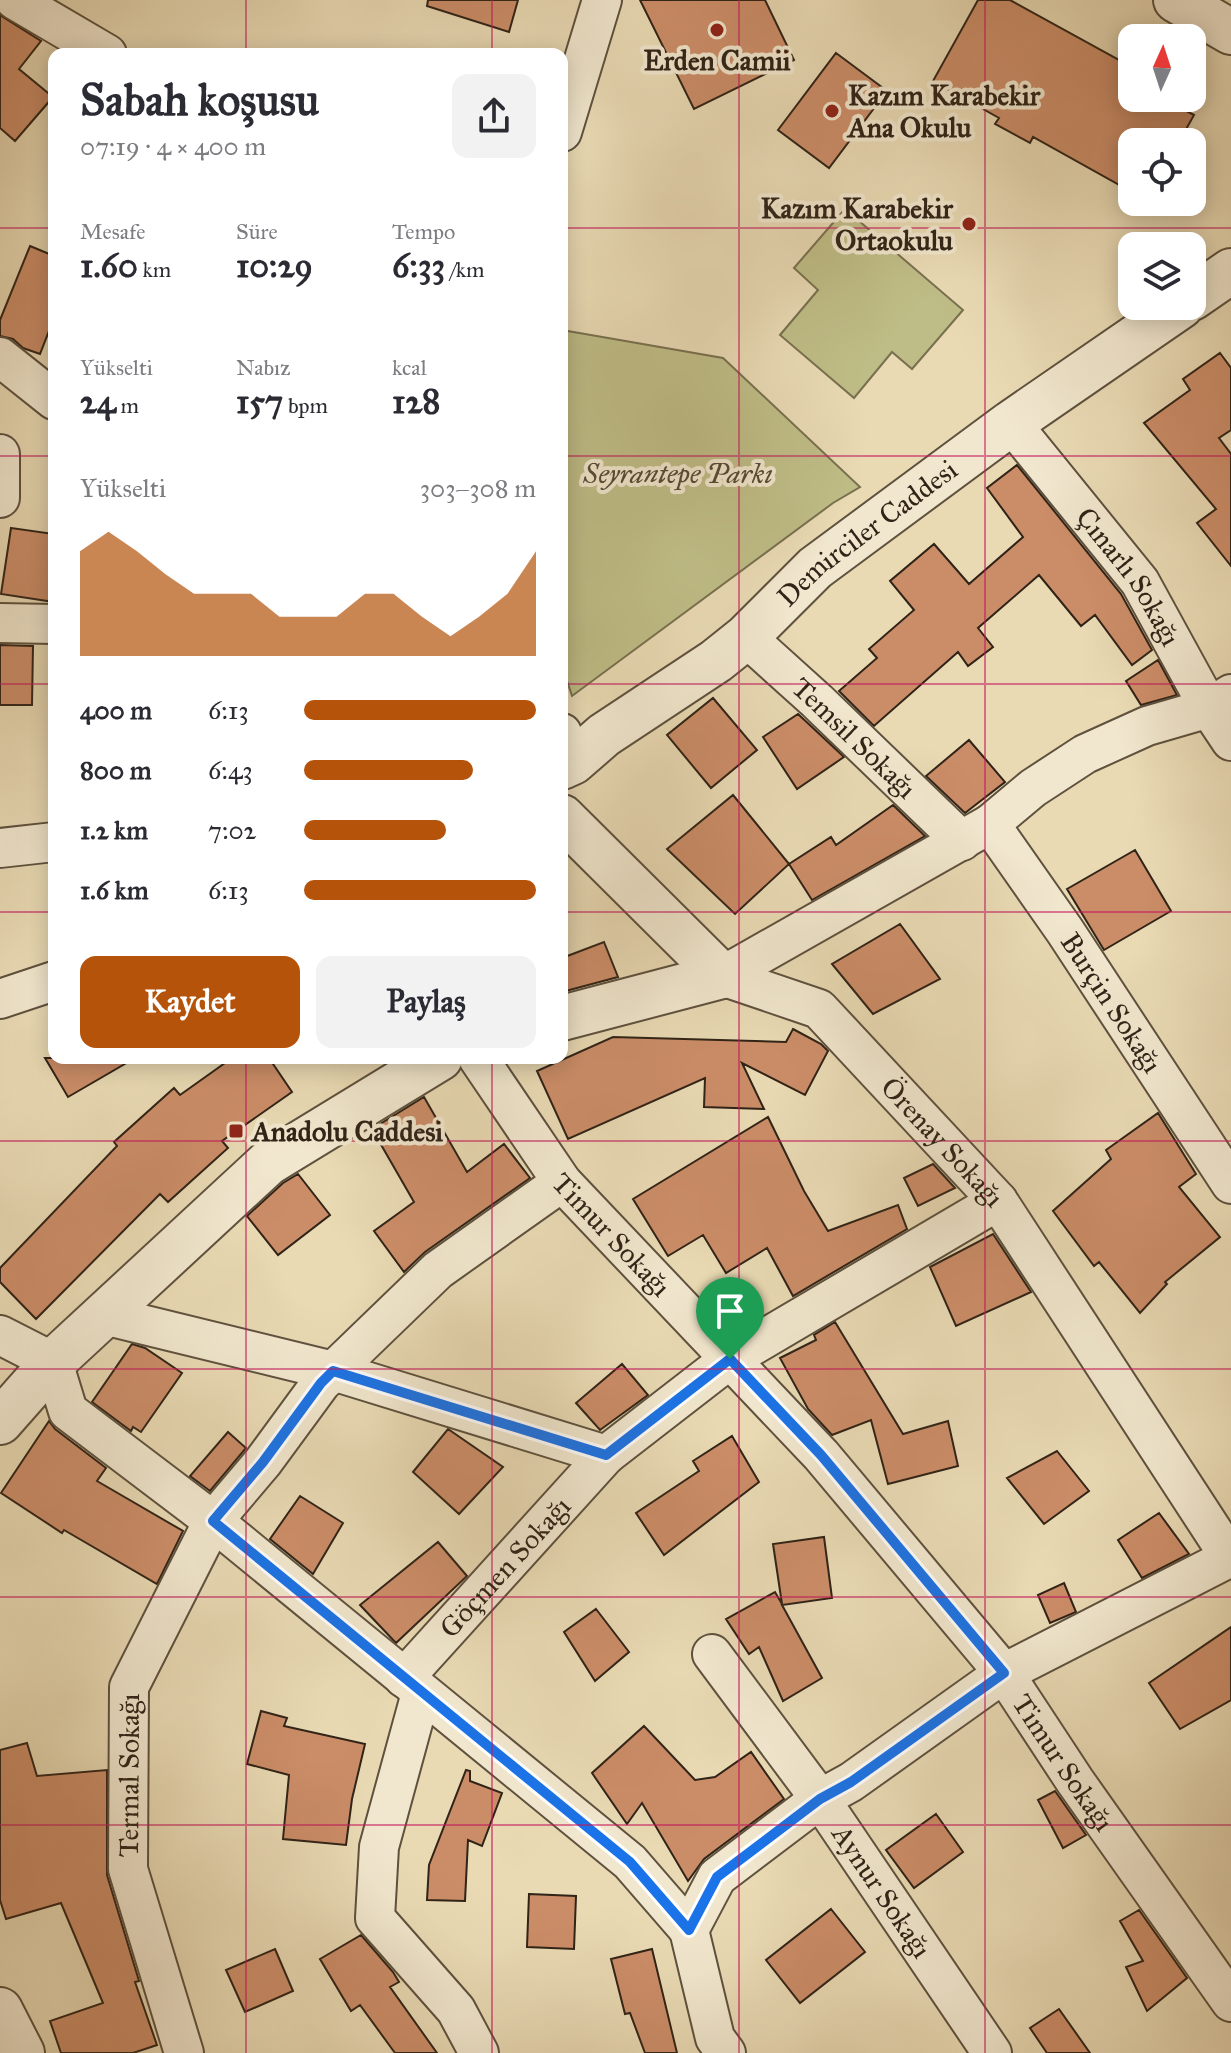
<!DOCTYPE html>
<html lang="tr">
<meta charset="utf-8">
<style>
:root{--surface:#fff;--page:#f2f2f3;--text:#2b2b33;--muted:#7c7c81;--accent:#b45309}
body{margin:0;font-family:"IM FELL Great Primer",serif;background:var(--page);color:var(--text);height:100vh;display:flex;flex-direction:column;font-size:30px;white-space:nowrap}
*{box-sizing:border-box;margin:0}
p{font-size:26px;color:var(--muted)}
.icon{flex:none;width:44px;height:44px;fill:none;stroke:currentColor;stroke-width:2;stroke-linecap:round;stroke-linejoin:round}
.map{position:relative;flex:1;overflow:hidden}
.sheet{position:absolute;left:48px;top:48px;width:520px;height:1016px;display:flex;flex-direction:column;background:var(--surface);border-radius:16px;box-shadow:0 4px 20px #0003}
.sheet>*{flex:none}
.needle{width:52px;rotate:3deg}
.controls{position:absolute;left:1118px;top:24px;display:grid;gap:16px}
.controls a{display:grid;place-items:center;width:88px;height:88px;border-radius:16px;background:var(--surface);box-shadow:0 4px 20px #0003;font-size:40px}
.pin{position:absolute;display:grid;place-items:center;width:68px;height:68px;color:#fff;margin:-82px -34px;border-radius:50% 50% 50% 0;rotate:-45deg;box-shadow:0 0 8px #0007}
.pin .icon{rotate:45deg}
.round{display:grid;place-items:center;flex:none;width:84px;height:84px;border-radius:16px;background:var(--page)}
.overview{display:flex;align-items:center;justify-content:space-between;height:136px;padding:0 32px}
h1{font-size:44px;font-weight:700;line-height:60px}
.figures{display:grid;grid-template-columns:repeat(3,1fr);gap:12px;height:136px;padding:8px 32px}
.figures div{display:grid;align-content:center}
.figures b{font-size:34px;font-weight:700}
.figures small{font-size:22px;font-weight:400}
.figures p{font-size:22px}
.chart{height:224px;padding:16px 32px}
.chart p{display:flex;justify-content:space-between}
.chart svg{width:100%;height:144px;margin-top:8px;fill:var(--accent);opacity:.7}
.cta{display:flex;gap:16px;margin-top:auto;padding:16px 32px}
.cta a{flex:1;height:92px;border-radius:16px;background:var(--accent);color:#fff;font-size:32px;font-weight:700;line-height:92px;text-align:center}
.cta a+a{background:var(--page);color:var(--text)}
ul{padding:0 32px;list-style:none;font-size:26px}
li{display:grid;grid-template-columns:128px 96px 1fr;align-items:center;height:60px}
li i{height:20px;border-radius:10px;background:var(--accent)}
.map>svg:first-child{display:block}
.green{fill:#bfbd87;stroke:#78704f;stroke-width:2}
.building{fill:#cb8d68;stroke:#302317;stroke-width:2}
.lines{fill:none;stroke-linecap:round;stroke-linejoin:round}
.minor-casing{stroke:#5e513e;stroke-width:42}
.tertiary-casing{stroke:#5e513e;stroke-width:48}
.minor{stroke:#f1e7ce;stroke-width:38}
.tertiary{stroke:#f1e7ce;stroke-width:44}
.route-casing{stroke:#fff;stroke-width:16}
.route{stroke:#1a73e8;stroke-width:10}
.grid{fill:none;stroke:#c2185b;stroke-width:2;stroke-opacity:0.55}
.poi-dot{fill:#8f2418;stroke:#f1e7ce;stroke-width:3}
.labels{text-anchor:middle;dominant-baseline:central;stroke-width:8;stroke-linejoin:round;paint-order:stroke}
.poi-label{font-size:28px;font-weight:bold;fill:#302317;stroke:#f1e7ce;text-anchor:start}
.park-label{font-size:28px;font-style:italic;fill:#544a33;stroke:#f1e7ce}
.street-label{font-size:28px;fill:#302317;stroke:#f1e7ce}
</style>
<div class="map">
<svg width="1231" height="2053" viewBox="0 0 1231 2053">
<rect width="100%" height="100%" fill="#e9dab4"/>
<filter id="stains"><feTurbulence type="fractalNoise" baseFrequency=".0025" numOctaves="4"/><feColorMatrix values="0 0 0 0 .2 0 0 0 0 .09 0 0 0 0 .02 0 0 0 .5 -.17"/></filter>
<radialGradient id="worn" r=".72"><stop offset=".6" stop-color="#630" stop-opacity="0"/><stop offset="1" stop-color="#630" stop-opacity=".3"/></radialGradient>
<!-- green -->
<path class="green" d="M 845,209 L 963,310 L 912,369 L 892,352 L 854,398 L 780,335 L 818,290 L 794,268 Z
M 562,330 L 723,358 L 860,487 L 833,503 L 572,696 L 562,666 Z"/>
<!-- building -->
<path class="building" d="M 428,0 L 518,0 L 509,32 L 427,6 Z
M 640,0 L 765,0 L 794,60 L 694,109 Z
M 978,0 L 1010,0 L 1132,67 L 1132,98 L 1162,98 L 1194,115 L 1179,142 L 1132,142 L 1132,192 L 1033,137 L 1030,143 L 995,124 L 999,118 L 933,81 Z
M 0,15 L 41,41 L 19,69 L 53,97 L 15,141 L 0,128 Z
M 836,53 L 887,91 L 829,168 L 778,130 Z
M 30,246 L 54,256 L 54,318 L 40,354 L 23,348 L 13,339 L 0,336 L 0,320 Z
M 1220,353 L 1231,368 L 1231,430 L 1219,438 L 1231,454 L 1231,566 L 1197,523 L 1216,509 L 1144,423 L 1190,390 L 1183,379 Z
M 1017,465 L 1121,594 L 1152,650 L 1132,665 L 1095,615 L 1081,626 L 1039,575 L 978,628 L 993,647 L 968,666 L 958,652 L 874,726 L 839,691 L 877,658 L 869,649 L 914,610 L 890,581 L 934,544 L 969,584 L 1023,537 L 987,488 Z
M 11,528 L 54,534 L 54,602 L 1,594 Z
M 0,645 L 33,646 L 32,705 L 0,705 Z
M 1158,660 L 1177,695 L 1141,705 L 1126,681 Z
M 713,698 L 757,750 L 711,788 L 667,735 Z
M 798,714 L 844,757 L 797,789 L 763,737 Z
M 969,740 L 1005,782 L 965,813 L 926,776 Z
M 733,795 L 789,864 L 735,914 L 667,849 Z
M 893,805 L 925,836 L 812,900 L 789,864 L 831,837 L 836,845 Z
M 1135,850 L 1171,911 L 1104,950 L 1067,889 Z
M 900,924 L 940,979 L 873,1014 L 832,964 Z
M 604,942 L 618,977 L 562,992 L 562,958 Z
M 793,1029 L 821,1044 L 828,1051 L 805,1095 L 742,1063 L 764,1109 L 704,1107 L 705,1078 L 568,1139 L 537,1071 L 613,1037 L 786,1042 Z
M 45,1058 L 135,1058 L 68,1097 Z
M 232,1058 L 269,1058 L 292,1092 L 222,1141 L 228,1148 L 168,1202 L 160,1194 L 36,1319 L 0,1282 L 0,1268 L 117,1146 L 114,1142 L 174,1088 L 180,1095 Z
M 424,1097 L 467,1172 L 504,1144 L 530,1178 L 425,1252 L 404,1272 L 374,1231 L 414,1202 L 372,1129 Z
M 1158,1113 L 1196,1174 L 1179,1187 L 1220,1237 L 1165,1282 L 1167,1284 L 1140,1313 L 1099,1262 L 1094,1266 L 1053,1211 L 1111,1159 L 1106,1150 Z
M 768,1117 L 804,1191 L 828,1231 L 898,1205 L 907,1229 L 793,1296 L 767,1248 L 726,1273 L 703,1235 L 668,1256 L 633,1199 Z
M 933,1164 L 955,1188 L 918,1206 L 904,1178 Z
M 298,1174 L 330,1215 L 278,1255 L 247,1216 L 283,1183 Z
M 993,1234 L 1031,1292 L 956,1326 L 930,1267 Z
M 835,1322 L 903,1434 L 948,1421 L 958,1466 L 888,1484 L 871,1420 L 832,1435 L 808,1409 L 780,1358 L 816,1340 L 814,1335 Z
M 132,1344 L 145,1348 L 182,1373 L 141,1432 L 133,1427 L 131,1431 L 92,1402 Z
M 622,1364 L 648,1395 L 600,1430 L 576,1403 Z
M 49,1421 L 55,1429 L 106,1468 L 97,1481 L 183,1531 L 157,1584 L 64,1530 L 62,1533 L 1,1493 Z
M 448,1429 L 503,1467 L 459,1514 L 413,1472 Z
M 228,1432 L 246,1448 L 210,1491 L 190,1476 Z
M 732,1436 L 759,1482 L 664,1555 L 636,1513 L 699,1471 L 693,1461 Z
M 1057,1451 L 1089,1491 L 1044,1524 L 1007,1478 Z
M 300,1496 L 343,1523 L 313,1574 L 270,1539 Z
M 1159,1513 L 1189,1554 L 1142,1578 L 1118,1540 Z
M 824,1537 L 832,1598 L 782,1605 L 822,1678 L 783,1701 L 759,1647 L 749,1654 L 726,1619 L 775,1592 L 782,1604 L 773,1544 Z
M 438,1542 L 467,1576 L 396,1643 L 360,1605 Z
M 1064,1583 L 1076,1612 L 1050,1623 L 1038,1595 Z
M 596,1609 L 629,1652 L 595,1681 L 564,1632 Z
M 1231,1627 L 1231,1700 L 1180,1729 L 1149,1683 Z
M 261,1711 L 287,1718 L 284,1726 L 365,1744 L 352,1799 L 346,1845 L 283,1839 L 289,1775 L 247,1764 Z
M 644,1726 L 695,1780 L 715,1777 L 751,1752 L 784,1799 L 704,1859 L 688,1881 L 642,1803 L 627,1824 L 592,1773 Z
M 27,1743 L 37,1776 L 107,1770 L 107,1875 L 139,1981 L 135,1982 L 157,2045 L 133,2053 L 61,2053 L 50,2021 L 103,2003 L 61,1903 L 6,1919 L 0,1900 L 0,1750 Z
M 466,1770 L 470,1771 L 470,1781 L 502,1793 L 482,1846 L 468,1840 L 465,1901 L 427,1900 L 429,1865 Z
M 1055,1791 L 1086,1835 L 1063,1848 L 1038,1800 Z
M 936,1814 L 963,1852 L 914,1888 L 886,1850 Z
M 529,1894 L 576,1896 L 574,1949 L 527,1947 Z
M 831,1909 L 865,1952 L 800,2003 L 766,1960 Z
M 1139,1910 L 1187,1978 L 1147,2011 L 1126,1967 L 1143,1961 L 1120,1921 Z
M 361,1935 L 393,1972 L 399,1982 L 390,1987 L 437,2053 L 395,2053 L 360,2005 L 351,2011 L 320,1959 Z
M 275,1949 L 293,1991 L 245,2012 L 226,1970 Z
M 652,1949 L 677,2053 L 645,2053 L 630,2013 L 625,2014 L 611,1959 Z
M 1059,2009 L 1090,2053 L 1047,2053 L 1030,2028 Z"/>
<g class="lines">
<!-- minor casing -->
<g class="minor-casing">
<g id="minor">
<path d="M 15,0 L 107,54"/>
<path d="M 562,132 L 602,0"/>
<path d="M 0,357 L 54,400"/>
<path id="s1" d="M 1011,423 L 1140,582 L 1209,708 L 1231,741"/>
<path d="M 0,454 L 0,498"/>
<path d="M 0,623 L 54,624"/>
<path id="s2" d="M 746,637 L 817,701 L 962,841"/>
<path d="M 562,733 L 573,762"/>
<path id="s3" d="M 990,824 L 1065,931 L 1231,1184"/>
<path d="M 0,848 L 54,842"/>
<path id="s4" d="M 722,976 L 819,1009 L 998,1201 L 1231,1559"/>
<path d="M 722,976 L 990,824 L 1033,788 L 1085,754 L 1147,726 L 1209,708 L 1231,694"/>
<path d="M 0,999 L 54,981"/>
<path id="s5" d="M 478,1058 L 562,1182 L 821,1455 L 1004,1673 L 1075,1781 L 1231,2002"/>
<path d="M 104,1315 L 333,1371 L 606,1455 L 730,1359 L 998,1201"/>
<path d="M 0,1335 L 53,1362 L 68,1411 L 213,1521 L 630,1862 L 689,1930"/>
<path id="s6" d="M 712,1654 L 820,1799 L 992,2053"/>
<path id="s7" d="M 404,1678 L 606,1455"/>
<path d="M 421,1693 L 379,1847 L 375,1918 L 456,2010 L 479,2053"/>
<path id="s8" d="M 184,2053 L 128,1869 L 129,1687 L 213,1521 L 263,1462 L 321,1383 L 438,1270 L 562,1182"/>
<path d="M 726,2053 L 715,2038 L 689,1930 L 717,1877 L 820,1799 L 851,1782 L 1004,1673 L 1231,1557"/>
</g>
</g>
<!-- tertiary casing -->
<g class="tertiary-casing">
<g id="tertiary">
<path d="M 1176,0 L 1231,32"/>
<path d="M 1192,298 L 1231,271"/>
<path id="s9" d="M 562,767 L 573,762 L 604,735 L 716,661 L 746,637 L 815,568 L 1011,423 L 1181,306"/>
<path d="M 562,817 L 722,976"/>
<path d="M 562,1018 L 722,976"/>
<path d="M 0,1422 L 53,1362 L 268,1163 L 440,1058"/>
<path d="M 0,2010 L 22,2053"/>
</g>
</g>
<!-- minor -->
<use href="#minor" class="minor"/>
<!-- tertiary -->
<use href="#tertiary" class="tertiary"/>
</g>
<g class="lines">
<!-- route casing -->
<g class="route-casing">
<path id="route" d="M 730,1359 L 821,1455 L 1004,1673 L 851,1782 L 820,1799 L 717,1877 L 689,1930 L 630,1862 L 213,1521 L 263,1462 L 321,1383 L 333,1371 L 606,1455 Z"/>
</g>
<!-- route -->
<use href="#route" class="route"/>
</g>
<!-- grid -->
<path class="grid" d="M 246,0 L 246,54M 492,0 L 492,54M 739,0 L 739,2053M 985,0 L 985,2053M 0,228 L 54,228M 562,228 L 1231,228M 0,456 L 54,456M 562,456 L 1231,456M 0,684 L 54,684M 562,684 L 1231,684M 0,912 L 54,912M 562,912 L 1231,912M 246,1058 L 246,2053M 492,1058 L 492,2053M 0,1141 L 1231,1141M 0,1369 L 1231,1369M 0,1597 L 1231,1597M 0,1825 L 1231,1825"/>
<!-- markers -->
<g class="poi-dot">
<circle cx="717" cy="30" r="8"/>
<circle cx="832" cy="111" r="8"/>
<circle cx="969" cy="224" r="8"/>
<rect x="228" y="1123" width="16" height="16" rx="4"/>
</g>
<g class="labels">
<!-- poi labels -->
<g class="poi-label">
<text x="717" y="60" text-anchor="middle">Erden Camii</text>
<text x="848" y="95">Kazım Karabekir<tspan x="848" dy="32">Ana Okulu</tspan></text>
<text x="953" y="208" text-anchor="end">Kazım Karabekir<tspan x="953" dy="32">Ortaokulu</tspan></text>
<text x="252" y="1131">Anadolu Caddesi</text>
</g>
<!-- park labels -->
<g class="park-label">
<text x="678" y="473">Seyrantepe Parkı</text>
</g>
<!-- street labels -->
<g class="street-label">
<text stroke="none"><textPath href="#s9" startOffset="386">Demirciler Caddesi</textPath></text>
<text stroke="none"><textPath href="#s1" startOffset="194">Çınarlı Sokağı</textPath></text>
<text stroke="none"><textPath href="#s2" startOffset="148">Temsil Sokağı</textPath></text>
<text stroke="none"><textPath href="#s3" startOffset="216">Burçin Sokağı</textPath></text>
<text stroke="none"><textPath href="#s4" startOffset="284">Örenay Sokağı</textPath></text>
<text stroke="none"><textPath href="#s5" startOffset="222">Timur Sokağı</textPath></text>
<text stroke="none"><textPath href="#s7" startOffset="150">Göçmen Sokağı</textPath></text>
<text stroke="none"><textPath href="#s5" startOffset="918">Timur Sokağı</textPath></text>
<text stroke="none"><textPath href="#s8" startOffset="286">Termal Sokağı</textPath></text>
<text stroke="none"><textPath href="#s6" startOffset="292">Aynur Sokağı</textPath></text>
</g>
</g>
<rect width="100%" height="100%" filter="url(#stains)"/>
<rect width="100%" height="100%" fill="url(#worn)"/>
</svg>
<div class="controls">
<a><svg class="needle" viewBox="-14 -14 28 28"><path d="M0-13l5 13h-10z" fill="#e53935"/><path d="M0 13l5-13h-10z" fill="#7c7c81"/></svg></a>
<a><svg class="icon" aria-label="locate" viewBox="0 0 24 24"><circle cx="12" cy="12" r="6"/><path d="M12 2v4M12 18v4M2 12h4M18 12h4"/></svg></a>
<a><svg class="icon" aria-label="layers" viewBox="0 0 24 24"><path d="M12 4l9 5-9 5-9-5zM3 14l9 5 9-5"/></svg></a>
</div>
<div class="pin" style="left:730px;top:1359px;background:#1e9e55"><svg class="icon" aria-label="arrive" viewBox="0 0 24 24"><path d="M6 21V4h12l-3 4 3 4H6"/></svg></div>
<section class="sheet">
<div class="overview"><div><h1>Sabah koşusu</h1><p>07:19 · 4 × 400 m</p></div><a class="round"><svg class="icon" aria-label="share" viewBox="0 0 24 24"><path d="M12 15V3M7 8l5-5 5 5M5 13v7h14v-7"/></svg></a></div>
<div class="figures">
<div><p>Mesafe</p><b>1.60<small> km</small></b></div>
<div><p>Süre</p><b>10:29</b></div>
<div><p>Tempo</p><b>6:33<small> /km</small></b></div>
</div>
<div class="figures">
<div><p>Yükselti</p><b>24<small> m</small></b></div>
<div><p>Nabız</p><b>157<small> bpm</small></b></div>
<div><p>kcal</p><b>128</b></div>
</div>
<div class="chart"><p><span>Yükselti</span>303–308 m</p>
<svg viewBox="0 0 160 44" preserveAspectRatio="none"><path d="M0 44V12L10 6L20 12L30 19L40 25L50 25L60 25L70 32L80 32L90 32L100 25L110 25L120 32L130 38L140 32L150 25L160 12V44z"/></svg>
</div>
<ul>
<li><b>400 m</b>6:13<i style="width:100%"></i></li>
<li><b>800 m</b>6:43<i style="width:73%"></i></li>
<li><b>1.2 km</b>7:02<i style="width:61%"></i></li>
<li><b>1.6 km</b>6:13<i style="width:100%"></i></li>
</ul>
<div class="cta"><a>Kaydet</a><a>Paylaş</a></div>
</section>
</div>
